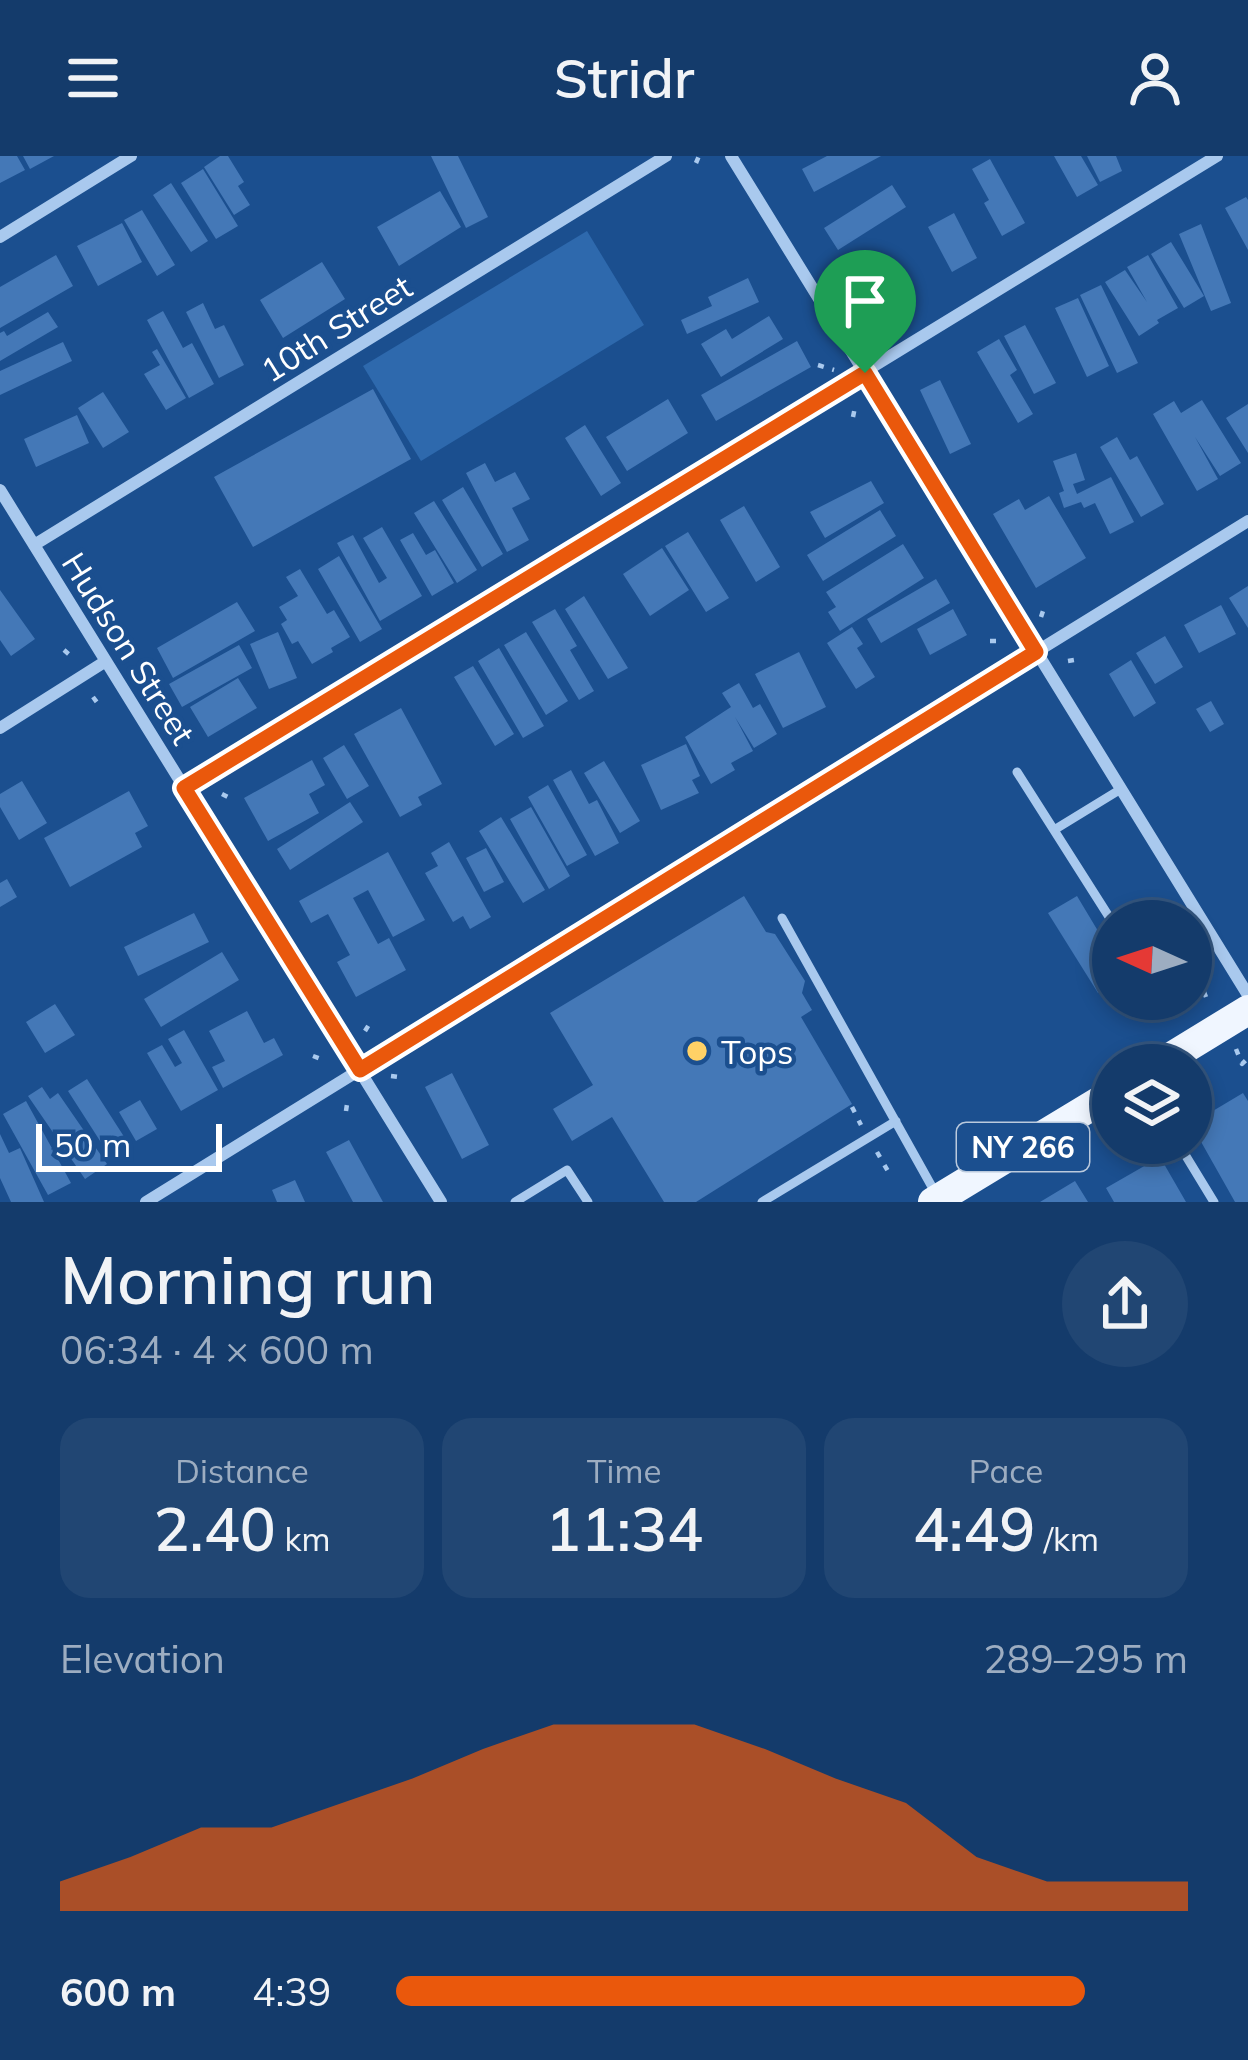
<!DOCTYPE html>
<meta charset="utf-8">
<style>
:root{--surface:#143b6b;--page:#214673;--text:#f1f3f6;--muted:#9dadc1;--line:#33557e;--accent:#ea580c}
body{margin:0;font-family:Mulish,sans-serif;background:var(--page);color:var(--text);height:100vh;display:flex;flex-direction:column;font-size:45px;white-space:nowrap}
*{box-sizing:border-box;margin:0}
p{font-size:39px;color:var(--muted)}
.icon{flex:none;width:66px;height:66px;fill:none;stroke:currentColor;stroke-width:2;stroke-linecap:round;stroke-linejoin:round}
.map{position:relative;height:1046px;overflow:hidden}
.drawer{display:flex;flex-direction:column;background:var(--surface);flex:1}
.drawer>*{flex:none}
.needle{width:78px;rotate:273deg}
.tools{position:absolute;left:1092px;top:744px;display:grid;gap:24px}
.tools a{display:grid;place-items:center;width:120px;height:120px;border-radius:50%;background:var(--surface);box-shadow:0 6px 18px #0003,0 0 0 3px var(--line);font-size:60px}
.scale{position:absolute;left:36px;bottom:30px;width:186px;box-sizing:border-box;padding-left:12px;border:6px solid #fff;border-top:0;font-size:33px;line-height:42px;white-space:nowrap;color:#fff;-webkit-text-stroke:9px #1b4f8f;paint-order:stroke}
.pin{position:absolute;display:grid;place-items:center;width:102px;height:102px;color:#fff;margin:-123px -51px;border-radius:50% 50% 50% 0;rotate:-45deg;box-shadow:0 0 12px #0007}
.pin .icon{rotate:45deg}
.round{display:grid;place-items:center;flex:none;width:126px;height:126px;border-radius:63px;background:var(--page)}
.summary{display:flex;align-items:center;justify-content:space-between;height:204px;padding:0 60px}
h1{font-size:66px;font-weight:600;line-height:90px}
.stats{display:grid;grid-template-columns:repeat(3,1fr);gap:18px;height:204px;padding:12px 60px}
.stats div{display:grid;align-content:center;border-radius:30px;background:var(--page);text-align:center}
.stats b{font-size:60px;font-weight:600}
.stats small{font-size:33px;font-weight:400}
.stats p{font-size:33px}
.chart{height:336px;padding:24px 60px}
.chart p{display:flex;justify-content:space-between}
.chart svg{width:100%;height:216px;margin-top:12px;fill:var(--accent);opacity:.7}
ul{padding:0 60px;list-style:none;font-size:39px}
li{display:grid;grid-template-columns:192px 144px 1fr;align-items:center;height:90px}
li i{height:30px;border-radius:15px;background:var(--accent)}
header{display:flex;justify-content:space-between;align-items:center;height:156px;padding:0 60px;background:var(--surface);font-size:54px;font-weight:600}
.map>svg:first-child{display:block}
.green{fill:#2e69ad}
.building{fill:#4478b7}
.lines{fill:none;stroke-linecap:round;stroke-linejoin:round}
.path{stroke:#a9c9ee;stroke-width:4.5;stroke-dasharray:6 9;stroke-linecap:butt}
.lane{stroke:#a9c9ee;stroke-width:9}
.street{stroke:#a9c9ee;stroke-width:12}
.primary{stroke:#f0f6ff;stroke-width:30}
.route-casing{stroke:#fff;stroke-width:24}
.route{stroke:#ea580c;stroke-width:15}
.poi-dot{fill:#ffd166;stroke:#1b4f8f;stroke-width:4.5}
.labels{text-anchor:middle;dominant-baseline:central;stroke-width:9;stroke-linejoin:round;paint-order:stroke}
.shield{fill:#1b4f8f;stroke:#bbcadd;stroke-width:3}
.shield-label{font-size:30px;font-weight:bold;fill:#fff}
.street-label{font-size:33px;fill:#fff;stroke:#1b4f8f}
.poi-label{font-size:33px;fill:#fff;stroke:#1b4f8f;text-anchor:start}
</style>
<header><svg class="icon" aria-label="menu" viewBox="0 0 24 24"><path d="M4 6h16M4 12h16M4 18h16"/></svg>Stridr<svg class="icon" aria-label="person" viewBox="0 0 24 24"><circle cx="12" cy="8" r="4"/><path d="M4 21q1-7 8-7t8 7"/></svg></header>
<div class="map">
<svg width="1248" height="1046" viewBox="0 0 1248 1046">
<rect width="100%" height="100%" fill="#1b4f8f"/>
<!-- green -->
<path class="green" d="M 587,75 L 644,169 L 421,305 L 363,210 Z"/>
<!-- building -->
<path class="building" d="M 0,0 L 17,0 L 25,14 L 0,27 Z
M 23,0 L 54,0 L 30,13 Z
M 220,0 L 228,0 L 244,26 L 238,30 L 250,49 L 234,59 L 204,11 Z
M 431,0 L 458,0 L 488,61 L 466,72 Z
M 827,0 L 881,0 L 814,36 L 802,13 Z
M 1054,0 L 1081,0 L 1098,29 L 1077,41 Z
M 1087,0 L 1116,0 L 1122,15 L 1100,26 Z
M 990,3 L 1025,67 L 1002,80 L 984,47 L 989,44 L 972,13 Z
M 203,13 L 238,70 L 216,83 L 181,27 Z
M 171,27 L 208,85 L 191,96 L 153,39 Z
M 892,29 L 906,51 L 838,94 L 824,72 Z
M 440,35 L 461,71 L 399,110 L 377,71 Z
M 1246,41 L 1248,44 L 1248,94 L 1225,52 Z
M 142,54 L 175,109 L 157,120 L 124,64 Z
M 954,57 L 977,102 L 952,116 L 928,71 Z
M 122,67 L 142,106 L 98,130 L 77,90 Z
M 1201,68 L 1231,147 L 1211,155 L 1179,78 Z
M 1171,86 L 1204,140 L 1184,152 L 1151,98 Z
M 56,99 L 73,130 L 0,172 L 0,131 Z
M 1148,99 L 1178,152 L 1157,164 L 1159,167 L 1139,180 L 1105,126 L 1125,114 L 1147,146 L 1127,111 Z
M 322,106 L 345,143 L 283,182 L 260,144 Z
M 748,122 L 759,146 L 687,178 L 681,164 L 712,150 L 708,141 Z
M 1101,129 L 1138,207 L 1117,217 L 1080,139 Z
M 1078,142 L 1109,210 L 1087,221 L 1055,152 Z
M 203,147 L 215,173 L 224,169 L 244,209 L 219,222 L 186,156 Z
M 163,155 L 183,192 L 192,187 L 214,228 L 189,242 L 147,164 Z
M 48,156 L 58,171 L 0,205 L 0,177 L 4,175 L 7,180 Z
M 769,160 L 783,183 L 721,221 L 701,188 L 726,173 L 732,183 Z
M 1025,169 L 1056,227 L 1034,238 L 1004,180 Z
M 999,183 L 1017,214 L 1010,219 L 1033,258 L 1018,267 L 977,196 Z
M 797,185 L 811,211 L 716,265 L 701,239 Z
M 63,186 L 72,205 L 0,239 L 0,215 Z
M 157,193 L 186,242 L 166,254 L 144,218 L 160,209 L 152,196 Z
M 940,224 L 971,288 L 950,298 L 920,234 Z
M 373,233 L 411,303 L 253,391 L 214,321 Z
M 103,236 L 129,276 L 103,292 L 78,252 Z
M 668,243 L 688,277 L 627,315 L 606,281 Z
M 1202,244 L 1241,307 L 1220,320 L 1195,281 L 1218,323 L 1197,335 L 1153,258 L 1174,245 L 1181,257 Z
M 1248,248 L 1248,297 L 1226,262 Z
M 77,259 L 89,287 L 36,311 L 24,283 Z
M 585,269 L 621,327 L 601,340 L 565,282 Z
M 1117,281 L 1130,304 L 1137,300 L 1164,348 L 1141,361 L 1100,291 Z
M 1076,297 L 1085,324 L 1073,328 L 1077,338 L 1111,321 L 1134,366 L 1110,378 L 1095,347 L 1084,352 L 1081,346 L 1064,352 L 1059,337 L 1064,335 L 1053,305 Z
M 485,307 L 495,326 L 515,316 L 530,343 L 512,352 L 529,384 L 507,396 L 466,317 Z
M 871,325 L 884,347 L 825,382 L 810,356 Z
M 463,331 L 503,398 L 482,411 L 442,344 Z
M 1049,340 L 1086,402 L 1036,432 L 993,358 L 1019,343 L 1025,354 Z
M 434,345 L 477,414 L 457,427 L 414,357 Z
M 744,350 L 780,411 L 756,426 L 720,364 Z
M 880,354 L 896,380 L 823,425 L 807,399 Z
M 382,371 L 422,440 L 380,465 L 337,387 L 353,379 L 379,427 L 387,422 L 363,382 Z
M 688,376 L 729,442 L 706,456 L 665,390 Z
M 413,377 L 426,399 L 435,394 L 454,427 L 432,440 L 400,384 Z
M 903,388 L 924,422 L 840,475 L 828,456 L 836,451 L 826,436 Z
M 662,392 L 689,434 L 650,460 L 623,418 Z
M 339,400 L 382,473 L 360,486 L 318,413 Z
M 300,413 L 327,458 L 334,454 L 350,481 L 331,492 L 333,496 L 312,508 L 298,485 L 292,488 L 281,468 L 287,464 L 279,451 L 298,440 L 286,421 Z
M 936,423 L 950,447 L 881,487 L 867,463 Z
M 1248,430 L 1248,472 L 1229,442 Z
M 0,434 L 35,483 L 11,500 L 0,484 Z
M 584,440 L 628,512 L 608,523 L 565,453 Z
M 237,446 L 255,475 L 173,522 L 157,492 Z
M 1221,449 L 1236,478 L 1199,497 L 1184,469 Z
M 555,453 L 577,490 L 570,494 L 594,535 L 579,544 L 532,466 Z
M 953,453 L 967,479 L 930,499 L 917,473 Z
M 852,471 L 863,488 L 857,492 L 875,521 L 856,533 L 827,487 Z
M 278,476 L 297,522 L 269,533 L 250,488 Z
M 526,476 L 568,545 L 546,559 L 504,489 Z
M 1165,480 L 1183,511 L 1155,528 L 1136,497 Z
M 239,489 L 252,512 L 182,551 L 169,528 Z
M 499,492 L 544,570 L 523,582 L 478,505 Z
M 799,496 L 826,551 L 783,572 L 755,518 Z
M 1131,504 L 1156,547 L 1134,561 L 1109,518 Z
M 473,510 L 514,578 L 495,590 L 454,521 Z
M 238,522 L 257,552 L 208,581 L 190,551 Z
M 739,527 L 753,552 L 760,548 L 777,578 L 754,592 L 735,561 L 753,595 L 731,607 L 735,614 L 711,628 L 685,581 L 731,551 L 722,537 Z
M 1211,545 L 1224,568 L 1210,576 L 1196,553 Z
M 401,552 L 442,628 L 418,641 L 422,649 L 400,661 L 354,578 Z
M 686,588 L 700,620 L 692,624 L 699,637 L 661,654 L 641,609 Z
M 344,589 L 369,630 L 347,643 L 323,602 Z
M 312,604 L 325,629 L 309,638 L 319,657 L 268,685 L 244,642 Z
M 604,605 L 640,665 L 620,677 L 584,617 Z
M 571,614 L 589,648 L 597,644 L 619,687 L 595,700 L 553,624 Z
M 22,625 L 47,667 L 19,684 L 0,651 L 0,638 Z
M 548,629 L 587,699 L 567,710 L 528,641 Z
M 129,635 L 148,670 L 135,677 L 142,691 L 70,731 L 44,682 Z
M 350,646 L 363,666 L 290,714 L 277,693 Z
M 531,651 L 570,720 L 549,733 L 510,663 Z
M 501,661 L 545,734 L 523,747 L 479,675 Z
M 449,686 L 491,761 L 470,773 L 463,760 L 453,766 L 425,717 L 438,710 L 431,697 Z
M 486,692 L 504,726 L 484,736 L 466,702 Z
M 388,696 L 425,764 L 393,781 L 368,734 L 353,742 L 378,788 L 389,782 L 406,814 L 356,841 L 337,806 L 350,799 L 328,758 L 311,767 L 299,745 Z
M 7,723 L 17,741 L 0,751 L 0,727 Z
M 744,740 L 766,776 L 775,778 L 805,825 L 802,837 L 812,854 L 801,861 L 852,948 L 696,1046 L 664,1046 L 612,961 L 572,985 L 553,953 L 593,929 L 550,857 Z
M 1077,740 L 1113,800 L 1113,828 L 1098,837 L 1048,757 Z
M 194,757 L 209,786 L 138,820 L 124,791 Z
M 222,796 L 239,824 L 161,871 L 144,843 Z
M 55,848 L 75,879 L 45,897 L 26,866 Z
M 247,855 L 264,887 L 274,882 L 283,899 L 223,932 L 212,911 L 225,905 L 209,875 Z
M 184,874 L 218,934 L 181,955 L 147,897 L 162,889 L 175,911 L 182,907 L 168,883 Z
M 452,917 L 489,989 L 462,1003 L 425,931 Z
M 87,923 L 130,990 L 111,1002 L 68,935 Z
M 42,931 L 50,943 L 58,937 L 107,1008 L 85,1023 L 28,940 Z
M 1243,937 L 1248,945 L 1248,1046 L 1235,1046 L 1191,968 Z
M 140,944 L 157,973 L 136,985 L 119,956 Z
M 26,945 L 71,1027 L 48,1039 L 3,958 Z
M 0,978 L 9,997 L 20,992 L 44,1046 L 11,1046 L 0,1022 Z
M 349,984 L 383,1046 L 353,1046 L 326,996 Z
M 1160,1001 L 1186,1046 L 1114,1046 L 1106,1032 Z
M 295,1024 L 305,1046 L 277,1046 L 272,1034 Z
M 1075,1025 L 1088,1046 L 1040,1046 Z"/>
<g class="lines">
<!-- path -->
<path class="path" d="M 696,7 L 699,0
M 871,190 L 873,175
M 818,209 L 834,214
M 853,261 L 855,251
M 1041,461 L 1044,452
M 990,485 L 998,485
M 64,494 L 72,501
M 1068,505 L 1074,504
M 93,541 L 99,549
M 222,638 L 230,642
M 1206,841 L 1200,826 L 1212,822
M 365,875 L 370,867
M 1236,893 L 1242,908 L 1248,902
M 313,900 L 321,903
M 391,920 L 399,921
M 852,951 L 861,969
M 346,955 L 347,948
M 877,996 L 889,1017"/>
<!-- lane -->
<path class="lane" d="M 1017,616 L 1113,767
M 1054,674 L 1121,633
M 782,762 L 936,1038
M 1178,987 L 1214,1046
M 515,1046 L 567,1014 L 588,1046
M 762,1046 L 896,965"/>
<!-- street -->
<path class="street" d="M 731,0 L 1248,839
M 0,81 L 131,0
M 0,334 L 441,1046
M 34,389 L 666,0
M 0,572 L 106,505
M 184,632 L 1217,0
M 146,1046 L 1248,365"/>
<!-- primary -->
<path class="primary" d="M 1158,909 L 1248,854
M 933,1046 L 1113,937"/>
</g>
<g class="lines">
<!-- route casing -->
<g class="route-casing">
<path id="route" d="M 865,217 L 1036,496 L 360,914 L 184,632 Z"/>
</g>
<!-- route -->
<use href="#route" class="route"/>
</g>
<!-- markers -->
<circle class="poi-dot" cx="697" cy="895" r="12"/>
<g class="labels">
<!-- shield labels -->
<rect class="shield" x="957" y="967" width="132" height="48" rx="9"/>
<g class="shield-label">
<text x="1023" y="991">NY 266</text>
</g>
<!-- street labels -->
<g class="street-label">
<text transform="translate(336 172) rotate(-32)">10th Street</text>
<text transform="translate(129 492) rotate(58)">Hudson Street</text>
</g>
<!-- poi labels -->
<g class="poi-label">
<text x="721" y="895">Tops</text>
</g>
</g>
</svg>
<div class="tools">
<a><svg class="needle" viewBox="-14 -14 28 28"><path d="M0-13l5 13h-10z" fill="#e53935"/><path d="M0 13l5-13h-10z" fill="#9dadc1"/></svg></a>
<a><svg class="icon" aria-label="layers" viewBox="0 0 24 24"><path d="M12 4l9 5-9 5-9-5zM3 14l9 5 9-5"/></svg></a>
</div>
<div class="scale">50 m</div>
<div class="pin" style="left:865px;top:217px;background:#1e9e55"><svg class="icon" aria-label="arrive" viewBox="0 0 24 24"><path d="M6 21V4h12l-3 4 3 4H6"/></svg></div>
</div>
<section class="drawer">
<div class="summary"><div><h1>Morning run</h1><p>06:34 · 4 × 600 m</p></div><a class="round"><svg class="icon" aria-label="share" viewBox="0 0 24 24"><path d="M12 15V3M7 8l5-5 5 5M5 13v7h14v-7"/></svg></a></div>
<div class="stats">
<div><p>Distance</p><b>2.40<small> km</small></b></div>
<div><p>Time</p><b>11:34</b></div>
<div><p>Pace</p><b>4:49<small> /km</small></b></div>
</div>
<div class="chart"><p><span>Elevation</span>289–295 m</p>
<svg viewBox="0 0 160 44" preserveAspectRatio="none"><path d="M0 44V38L10 33L20 27L30 27L40 22L50 17L60 11L70 6L80 6L90 6L100 11L110 17L120 22L130 33L140 38L150 38L160 38V44z"/></svg>
</div>
<ul>
<li><b>600 m</b>4:39<i style="width:87%"></i></li>
</ul>
</section>
